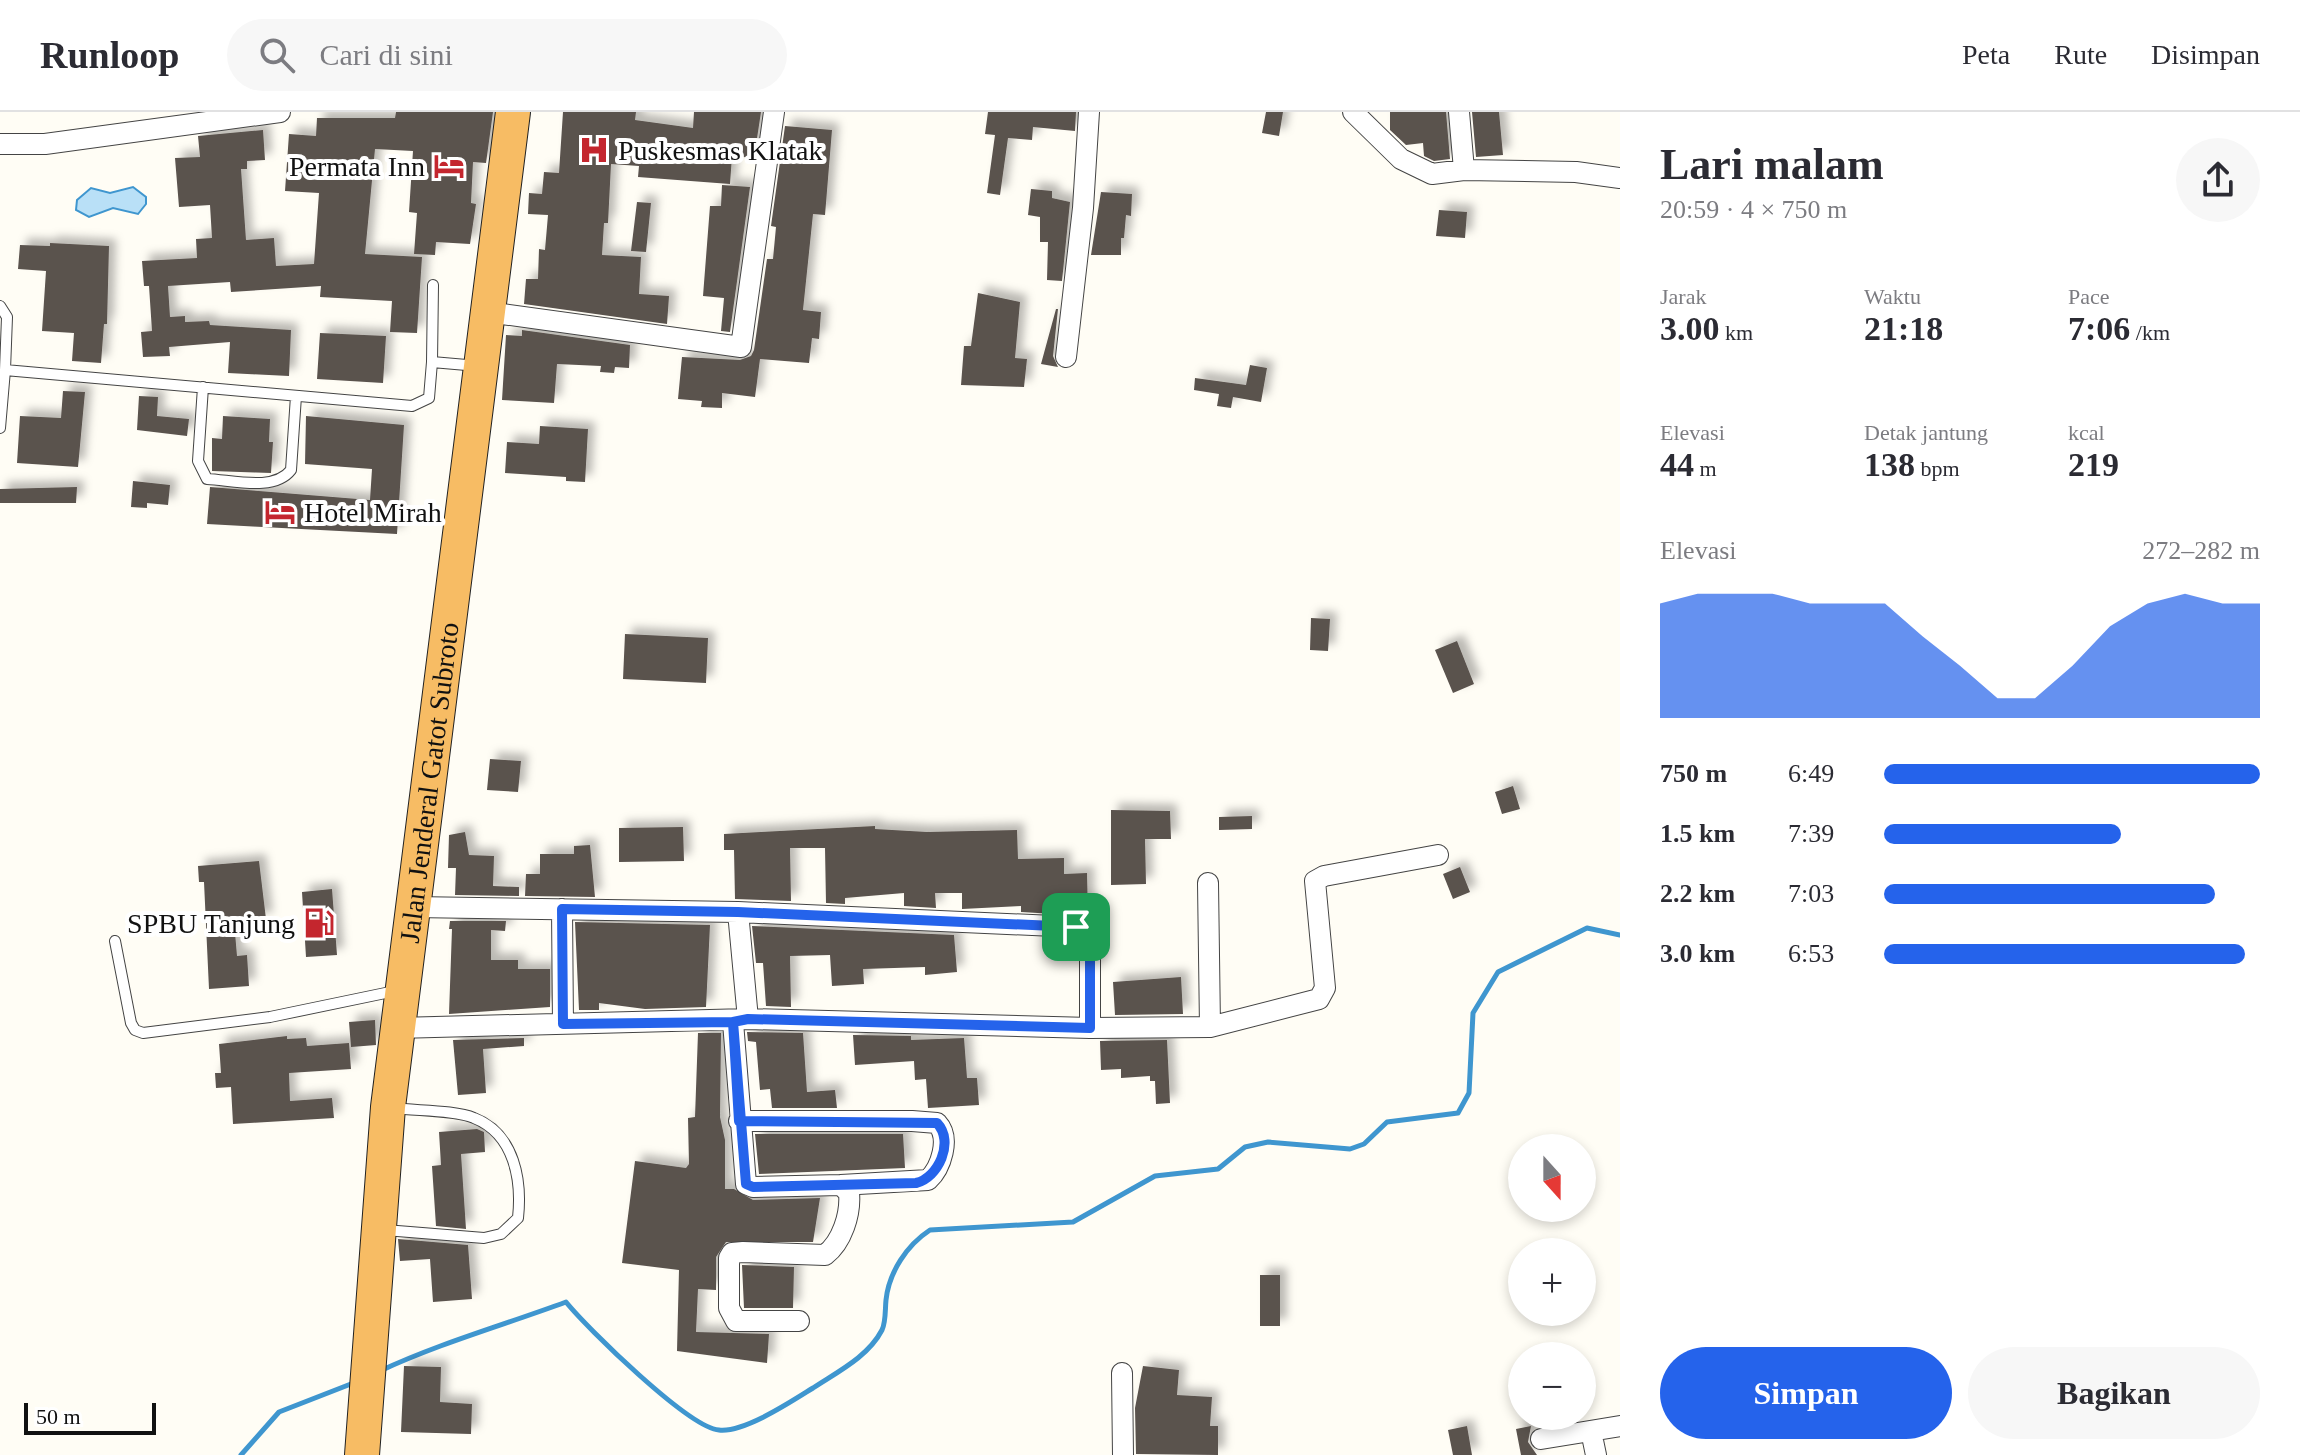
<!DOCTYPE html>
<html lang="id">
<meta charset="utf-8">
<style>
:root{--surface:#fff;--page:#f7f7f7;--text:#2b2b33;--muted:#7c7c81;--line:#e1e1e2;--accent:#2563eb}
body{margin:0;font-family:Georgia,serif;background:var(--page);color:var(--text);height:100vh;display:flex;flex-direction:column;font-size:30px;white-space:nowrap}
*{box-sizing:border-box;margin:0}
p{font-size:26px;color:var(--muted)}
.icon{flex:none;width:44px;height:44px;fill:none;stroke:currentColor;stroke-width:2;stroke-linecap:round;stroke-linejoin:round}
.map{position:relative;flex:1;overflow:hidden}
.details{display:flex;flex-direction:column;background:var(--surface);width:680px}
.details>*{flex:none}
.needle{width:52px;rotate:159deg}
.fabs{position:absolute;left:1508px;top:1022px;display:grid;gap:16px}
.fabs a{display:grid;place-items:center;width:88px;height:88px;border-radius:50%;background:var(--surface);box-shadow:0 4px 12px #0003;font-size:40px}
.scale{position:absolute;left:24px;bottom:20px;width:132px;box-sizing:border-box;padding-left:8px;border:4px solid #111;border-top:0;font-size:22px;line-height:28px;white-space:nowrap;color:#111;-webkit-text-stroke:6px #fff;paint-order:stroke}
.pin{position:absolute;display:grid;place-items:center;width:68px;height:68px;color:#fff;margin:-34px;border-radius:16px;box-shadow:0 4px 12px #0006}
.round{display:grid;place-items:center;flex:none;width:84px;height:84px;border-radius:42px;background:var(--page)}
.head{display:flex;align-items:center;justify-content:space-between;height:136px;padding:0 40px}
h1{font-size:44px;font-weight:600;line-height:60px}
.figures{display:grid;grid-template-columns:repeat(3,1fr);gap:12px;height:136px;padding:8px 40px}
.figures div{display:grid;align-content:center}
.figures b{font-size:34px;font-weight:600}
.figures small{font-size:22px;font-weight:400}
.figures p{font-size:22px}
.chart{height:224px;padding:16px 40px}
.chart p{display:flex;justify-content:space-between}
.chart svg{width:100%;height:144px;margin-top:8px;fill:var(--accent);opacity:.7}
.button{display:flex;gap:16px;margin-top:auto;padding:16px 40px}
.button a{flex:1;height:92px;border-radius:48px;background:var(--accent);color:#fff;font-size:32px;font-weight:600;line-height:92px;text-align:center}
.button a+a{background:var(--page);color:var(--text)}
ul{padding:0 40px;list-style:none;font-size:26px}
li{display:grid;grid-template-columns:128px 96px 1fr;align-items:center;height:60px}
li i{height:20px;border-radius:10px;background:var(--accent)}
header{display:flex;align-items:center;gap:48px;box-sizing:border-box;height:112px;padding:0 40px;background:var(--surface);border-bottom:2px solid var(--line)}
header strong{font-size:38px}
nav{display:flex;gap:44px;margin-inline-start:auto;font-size:28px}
.search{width:560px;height:72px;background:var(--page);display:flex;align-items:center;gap:20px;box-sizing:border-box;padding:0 28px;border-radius:44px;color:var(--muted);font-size:30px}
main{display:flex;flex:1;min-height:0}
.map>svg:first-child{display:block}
.water{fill:#b9e0f7;stroke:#3f96cf;stroke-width:2}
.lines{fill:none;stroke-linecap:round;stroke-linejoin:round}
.stream{stroke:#3f96cf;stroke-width:5}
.building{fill:#5a524d;filter:url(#shadow)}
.service-casing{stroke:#444;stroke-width:12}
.minor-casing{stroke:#444;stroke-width:22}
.trunk-casing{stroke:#222;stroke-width:36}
.service{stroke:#fff;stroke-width:10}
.minor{stroke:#fff;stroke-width:20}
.trunk{stroke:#f7bc64;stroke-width:34}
.route-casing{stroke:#fff;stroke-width:16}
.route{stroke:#2563eb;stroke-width:10}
.labels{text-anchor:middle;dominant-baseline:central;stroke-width:8;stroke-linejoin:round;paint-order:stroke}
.poi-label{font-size:28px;fill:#111;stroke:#fff;text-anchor:start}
.street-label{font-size:28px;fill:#111;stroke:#fff}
</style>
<header>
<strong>Runloop</strong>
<div class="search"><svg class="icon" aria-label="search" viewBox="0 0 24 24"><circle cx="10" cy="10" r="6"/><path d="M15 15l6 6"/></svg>Cari di sini</div>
<nav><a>Peta</a><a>Rute</a><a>Disimpan</a></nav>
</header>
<main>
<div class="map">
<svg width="1620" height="1343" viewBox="0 0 1620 1343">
<defs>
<filter id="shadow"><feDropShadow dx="7" dy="-7" stdDeviation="4" flood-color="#0004"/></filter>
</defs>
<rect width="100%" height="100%" fill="#fffdf5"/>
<!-- water -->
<path class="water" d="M 133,75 L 146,85 L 146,92 L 138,102 L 113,96 L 89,105 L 76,98 L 77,88 L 91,76 L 110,81 Z"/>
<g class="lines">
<!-- stream -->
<path class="stream" d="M 380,1259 C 440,1231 504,1213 566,1190 C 587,1216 689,1316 719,1318 C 744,1321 792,1289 813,1276 C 837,1260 868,1245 882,1218 C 886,1210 885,1197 886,1188 C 889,1160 907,1133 930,1118 L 1073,1110 L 1155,1064 L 1218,1057 L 1245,1035 L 1268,1030 L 1350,1037 L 1364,1032 L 1387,1010 L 1458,1001 L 1469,981 L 1473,901 L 1498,860 L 1587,816 L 1620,823
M 241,1343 L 279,1300 L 356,1270"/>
</g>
<!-- building -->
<path class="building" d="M 396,0 L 493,0 L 486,51 L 473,50 L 471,91 L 476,92 L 470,132 L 436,130 L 435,143 L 414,142 L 417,101 L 409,100 L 413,39 L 375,37 L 365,142 L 422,145 L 417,221 L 390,220 L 392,189 L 320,185 L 321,174 L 231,180 L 230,170 L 168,174 L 170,205 L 185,204 L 185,210 L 209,209 L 210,213 L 291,218 L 289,264 L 228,261 L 230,230 L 169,235 L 170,244 L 143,245 L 141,220 L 152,219 L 149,174 L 144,174 L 142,149 L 197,146 L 196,127 L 212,126 L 210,93 L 179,95 L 175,46 L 200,45 L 198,24 L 263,18 L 265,48 L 247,49 L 247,57 L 241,57 L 246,128 L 274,126 L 276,154 L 314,152 L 319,81 L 285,79 L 289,22 L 316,24 L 317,6 L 395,6 Z
M 563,0 L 636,0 L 635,8 L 693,16 L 694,0 L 761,0 L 754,46 L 732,44 L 730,72 L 638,65 L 639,54 L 611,52 L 608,111 L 604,111 L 602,143 L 641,145 L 639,182 L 669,184 L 667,212 L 524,192 L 526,167 L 538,167 L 539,137 L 545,138 L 548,103 L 528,102 L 529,81 L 542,82 L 544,60 L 559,61 Z
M 988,0 L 1076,0 L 1075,19 L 1033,15 L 1032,28 L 1008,26 L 1000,83 L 987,81 L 995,23 L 985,22 Z
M 1266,0 L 1283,0 L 1279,24 L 1262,21 Z
M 1390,0 L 1446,0 L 1450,47 L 1434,49 L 1424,44 L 1423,31 L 1406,33 L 1390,18 Z
M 1472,0 L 1499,0 L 1503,43 L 1476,45 Z
M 785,14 L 832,18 L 825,103 L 813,102 L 803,198 L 821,200 L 819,227 L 812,226 L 809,251 L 760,247 L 755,285 L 722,281 L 722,296 L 701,295 L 702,289 L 678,287 L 682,245 L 740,248 L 751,244 L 754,238 L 767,147 L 773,147 L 776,115 L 771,114 Z
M 722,73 L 750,75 L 730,220 L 721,219 L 724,186 L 703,184 L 710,94 L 721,94 Z
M 1031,77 L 1052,79 L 1052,86 L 1070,90 L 1062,169 L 1047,168 L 1048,130 L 1040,130 L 1040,105 L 1028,103 Z
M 1101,80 L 1132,82 L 1131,104 L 1126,103 L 1124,126 L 1121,126 L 1121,143 L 1091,143 Z
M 637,90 L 651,91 L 646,140 L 631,139 Z
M 1439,98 L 1467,100 L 1465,126 L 1436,124 Z
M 50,131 L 109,134 L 107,212 L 104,212 L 101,251 L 72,249 L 74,221 L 42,219 L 46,159 L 18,157 L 20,133 L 50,134 Z
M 978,181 L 1020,190 L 1015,246 L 1027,247 L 1024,275 L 961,273 L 964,234 L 971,234 Z
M 1056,197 L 1058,197 L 1053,244 L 1058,255 L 1041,252 Z
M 522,218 L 630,233 L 629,256 L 615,255 L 614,261 L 600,260 L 601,254 L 557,252 L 554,291 L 502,288 L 506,223 L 522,224 Z
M 320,221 L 386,224 L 383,271 L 317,267 Z
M 1250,253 L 1267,256 L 1261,290 L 1233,285 L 1231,296 L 1217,294 L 1219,282 L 1194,278 L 1195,266 L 1246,273 Z
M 63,279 L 85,280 L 78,355 L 17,351 L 20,304 L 61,306 Z
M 139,284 L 158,285 L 157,304 L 189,307 L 187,324 L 137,318 Z
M 223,304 L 270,307 L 269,330 L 273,330 L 271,361 L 212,359 L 212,326 L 222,327 Z
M 306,304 L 404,313 L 397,422 L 207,412 L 210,375 L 370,388 L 372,357 L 305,352 Z
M 540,314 L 588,317 L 585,370 L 566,369 L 566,365 L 505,361 L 507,330 L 539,332 Z
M 133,369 L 170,373 L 168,393 L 147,391 L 147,396 L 131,395 Z
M 77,375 L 76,391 L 0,391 L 0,377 Z
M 1311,506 L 1330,507 L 1328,539 L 1310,538 Z
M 625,522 L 708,526 L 706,571 L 623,567 Z
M 1457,529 L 1474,572 L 1453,581 L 1435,538 Z
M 490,647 L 521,649 L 518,680 L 487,678 Z
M 1513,674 L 1520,697 L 1502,702 L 1495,680 Z
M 1111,698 L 1170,699 L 1171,727 L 1145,727 L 1146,772 L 1111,773 Z
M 1252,704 L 1252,717 L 1219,718 L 1219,705 Z
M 875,714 L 875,717 L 927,720 L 1017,718 L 1018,747 L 1064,746 L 1064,762 L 1087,761 L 1088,804 L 1021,800 L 1021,794 L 962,797 L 962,781 L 935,781 L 936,796 L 904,794 L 904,781 L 845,786 L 845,792 L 826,791 L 825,736 L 790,736 L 791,789 L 735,787 L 734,738 L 724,738 L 724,722 Z
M 683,715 L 684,749 L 619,750 L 619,716 Z
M 465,720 L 469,743 L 494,744 L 493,774 L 519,775 L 519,784 L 455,783 L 456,756 L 448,756 L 449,723 Z
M 590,733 L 595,785 L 525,784 L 526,762 L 540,762 L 540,742 L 574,742 L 574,734 Z
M 259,749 L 266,807 L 234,809 L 237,844 L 247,843 L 249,874 L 209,877 L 204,770 L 199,770 L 198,754 Z
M 1460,755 L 1470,780 L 1453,787 L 1443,762 Z
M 332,777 L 337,843 L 306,845 L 302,780 Z
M 450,809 L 506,809 L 505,819 L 491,818 L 491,848 L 518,848 L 518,857 L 550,857 L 550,895 L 449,902 L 452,817 L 449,817 Z
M 575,810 L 710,813 L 706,895 L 645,897 L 599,891 L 599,898 L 579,898 Z
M 752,814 L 954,823 L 957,860 L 925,863 L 925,855 L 863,857 L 864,872 L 832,874 L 830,843 L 790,844 L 791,895 L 766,894 L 763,851 L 756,851 Z
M 1181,865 L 1183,902 L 1115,903 L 1113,870 Z
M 375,908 L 376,933 L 351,935 L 349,910 Z
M 747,920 L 803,921 L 807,980 L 835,978 L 837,996 L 772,996 L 770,977 L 760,978 L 756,930 L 748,929 Z
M 698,921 L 721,921 L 720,1005 L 725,1028 L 725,1077 L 734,1077 L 753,1088 L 820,1086 L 813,1130 L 726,1130 L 716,1145 L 716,1178 L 698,1177 L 696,1220 L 769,1222 L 767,1251 L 677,1239 L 679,1158 L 622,1151 L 635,1049 L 686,1056 L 689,1052 L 688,1006 L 695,1005 Z
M 853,923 L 911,924 L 911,928 L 964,926 L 967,966 L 977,966 L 979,993 L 928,996 L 926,967 L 915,968 L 914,949 L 855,953 Z
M 287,924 L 287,927 L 306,926 L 307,934 L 349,931 L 351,957 L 289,961 L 290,989 L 332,986 L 334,1006 L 233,1012 L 231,975 L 216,976 L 215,961 L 221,961 L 219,932 Z
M 524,926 L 524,934 L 483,937 L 486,981 L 458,983 L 453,928 Z
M 1167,928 L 1170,991 L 1156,992 L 1155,969 L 1150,969 L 1150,964 L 1121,966 L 1121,957 L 1101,958 L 1100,929 Z
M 477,1017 L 484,1020 L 485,1040 L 461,1042 L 466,1117 L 436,1114 L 432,1054 L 441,1053 L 439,1020 Z
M 755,1022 L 903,1022 L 905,1056 L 759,1062 Z
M 398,1127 L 468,1133 L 472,1187 L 433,1190 L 430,1147 L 400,1149 Z
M 742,1153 L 794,1155 L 793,1196 L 744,1196 Z
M 1260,1163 L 1280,1163 L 1280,1214 L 1260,1214 Z
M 404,1254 L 441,1255 L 440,1290 L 472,1292 L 471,1322 L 401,1320 Z
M 1143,1254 L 1179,1258 L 1177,1283 L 1212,1285 L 1210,1314 L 1218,1314 L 1218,1343 L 1136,1342 L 1135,1296 Z
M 1467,1314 L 1472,1343 L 1453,1343 L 1448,1318 Z
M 1531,1314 L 1528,1330 L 1537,1343 L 1521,1343 L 1516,1317 Z"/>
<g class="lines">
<!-- service casing -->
<g class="service-casing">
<path id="service" d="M 433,173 L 432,250 L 478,254
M 0,194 L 7,205 L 5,258
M 203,275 L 198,349 L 207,367 C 232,368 274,380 291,358 L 296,284
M 0,316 L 5,258 L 412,294 L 429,286 L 432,250
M 115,829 L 131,911 L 135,918 L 143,921 L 270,905 L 395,879
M 385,1118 L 484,1126 L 501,1122 L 518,1106 C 522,1069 515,1022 474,1006 C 455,998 416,999 394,996"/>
</g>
<!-- minor casing -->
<g class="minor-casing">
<path id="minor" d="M 1353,0 L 1401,47 L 1432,62 L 1464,58 L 1576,60 L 1620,66
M 1459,0 L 1464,58
M 0,32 L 45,32 L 280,0
M 488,200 L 741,235 L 774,0
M 1066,245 L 1083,96 L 1089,0
M 1208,771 L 1210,915
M 413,795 L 738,800 L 1076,815 L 1085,817 L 1090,829 L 1090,916
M 562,797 L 563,912
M 738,800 L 748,907
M 733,910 L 746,1072 L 753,1075 L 841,1073 L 849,1081 C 851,1102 842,1130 825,1143 L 743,1140 L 732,1141 L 729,1146 L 729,1196 L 736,1209 L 799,1209
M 397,916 L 748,907 L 1090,916 L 1210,915 L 1319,887 L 1325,876 L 1315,769 L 1324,764 L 1438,743
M 739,1009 L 912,1009 L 937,1011 C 951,1026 941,1056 928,1068 L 841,1073
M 1122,1261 L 1123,1343
M 1591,1319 L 1596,1343
M 1541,1327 L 1620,1314"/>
</g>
<!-- trunk casing -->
<g class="trunk-casing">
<g id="trunk">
<path id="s1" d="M 362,1343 L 388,995 L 513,0"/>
</g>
</g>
<!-- service -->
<use href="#service" class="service"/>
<!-- minor -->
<use href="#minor" class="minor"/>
<!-- trunk -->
<use href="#trunk" class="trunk"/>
</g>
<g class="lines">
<!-- route casing -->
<g class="route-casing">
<path id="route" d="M 1076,815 L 738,800 L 562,797 L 563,912 L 733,910 L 746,1072 L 753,1075 L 916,1071 C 938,1066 955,1030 937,1011 L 739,1009 L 733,910 L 748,907 L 1090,916 L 1090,829 L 1085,817 L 1076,815"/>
</g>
<!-- route -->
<use href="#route" class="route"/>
</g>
<!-- icons -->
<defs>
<g id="hospital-bare" transform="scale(2.4)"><path d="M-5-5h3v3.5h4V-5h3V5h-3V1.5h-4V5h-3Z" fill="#c4262e" stroke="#fff" stroke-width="2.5" paint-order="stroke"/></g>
<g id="hotel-bare" transform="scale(2.4)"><path d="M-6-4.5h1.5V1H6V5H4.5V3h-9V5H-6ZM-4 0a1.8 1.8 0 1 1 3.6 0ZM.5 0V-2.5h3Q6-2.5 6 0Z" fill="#c4262e" stroke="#fff" stroke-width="2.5" paint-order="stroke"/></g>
<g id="fuel-bare" transform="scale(2.4)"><path d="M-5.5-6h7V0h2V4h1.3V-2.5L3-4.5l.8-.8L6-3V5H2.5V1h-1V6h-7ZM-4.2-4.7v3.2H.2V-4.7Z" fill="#c4262e" stroke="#fff" stroke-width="2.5" paint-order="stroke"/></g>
</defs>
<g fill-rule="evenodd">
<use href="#hospital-bare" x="594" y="38"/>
<use href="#hotel-bare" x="449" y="54"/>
<use href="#hotel-bare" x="280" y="400"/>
<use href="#fuel-bare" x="319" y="811"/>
</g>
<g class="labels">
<!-- poi labels -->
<g class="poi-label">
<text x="618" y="38">Puskesmas Klatak</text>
<text x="425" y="54" text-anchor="end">Permata Inn</text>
<text x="304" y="400">Hotel Mirah</text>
<text x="295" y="811" text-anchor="end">SPBU Tanjung</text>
</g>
<!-- street labels -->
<g class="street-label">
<text stroke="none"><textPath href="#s1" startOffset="676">Jalan Jenderal Gatot Subroto</textPath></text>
</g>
</g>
</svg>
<div class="fabs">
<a><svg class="needle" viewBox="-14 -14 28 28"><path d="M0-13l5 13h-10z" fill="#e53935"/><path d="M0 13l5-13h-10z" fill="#7c7c81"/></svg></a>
<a>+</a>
<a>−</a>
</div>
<div class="scale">50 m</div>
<div class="pin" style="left:1076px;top:815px;background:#1e9e55"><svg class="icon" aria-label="arrive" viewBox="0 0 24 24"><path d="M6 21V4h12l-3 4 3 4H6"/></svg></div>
</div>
<section class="details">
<div class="head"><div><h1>Lari malam</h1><p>20:59 · 4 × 750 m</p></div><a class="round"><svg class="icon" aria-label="share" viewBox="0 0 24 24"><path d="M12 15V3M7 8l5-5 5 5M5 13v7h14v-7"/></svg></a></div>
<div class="figures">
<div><p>Jarak</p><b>3.00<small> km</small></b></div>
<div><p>Waktu</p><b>21:18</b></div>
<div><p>Pace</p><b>7:06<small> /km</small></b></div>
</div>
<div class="figures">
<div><p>Elevasi</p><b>44<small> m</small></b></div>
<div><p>Detak jantung</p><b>138<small> bpm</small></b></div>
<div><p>kcal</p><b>219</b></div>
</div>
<div class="chart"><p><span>Elevasi</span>272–282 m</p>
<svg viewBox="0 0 160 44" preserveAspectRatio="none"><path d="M0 44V9L10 6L20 6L30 6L40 9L50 9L60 9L70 19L80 28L90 38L100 38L110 28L120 16L130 9L140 6L150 9L160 9V44z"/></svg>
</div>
<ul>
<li><b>750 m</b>6:49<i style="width:100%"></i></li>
<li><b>1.5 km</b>7:39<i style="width:63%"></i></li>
<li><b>2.2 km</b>7:03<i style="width:88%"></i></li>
<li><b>3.0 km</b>6:53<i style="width:96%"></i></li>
</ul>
<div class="button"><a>Simpan</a><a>Bagikan</a></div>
</section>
</main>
